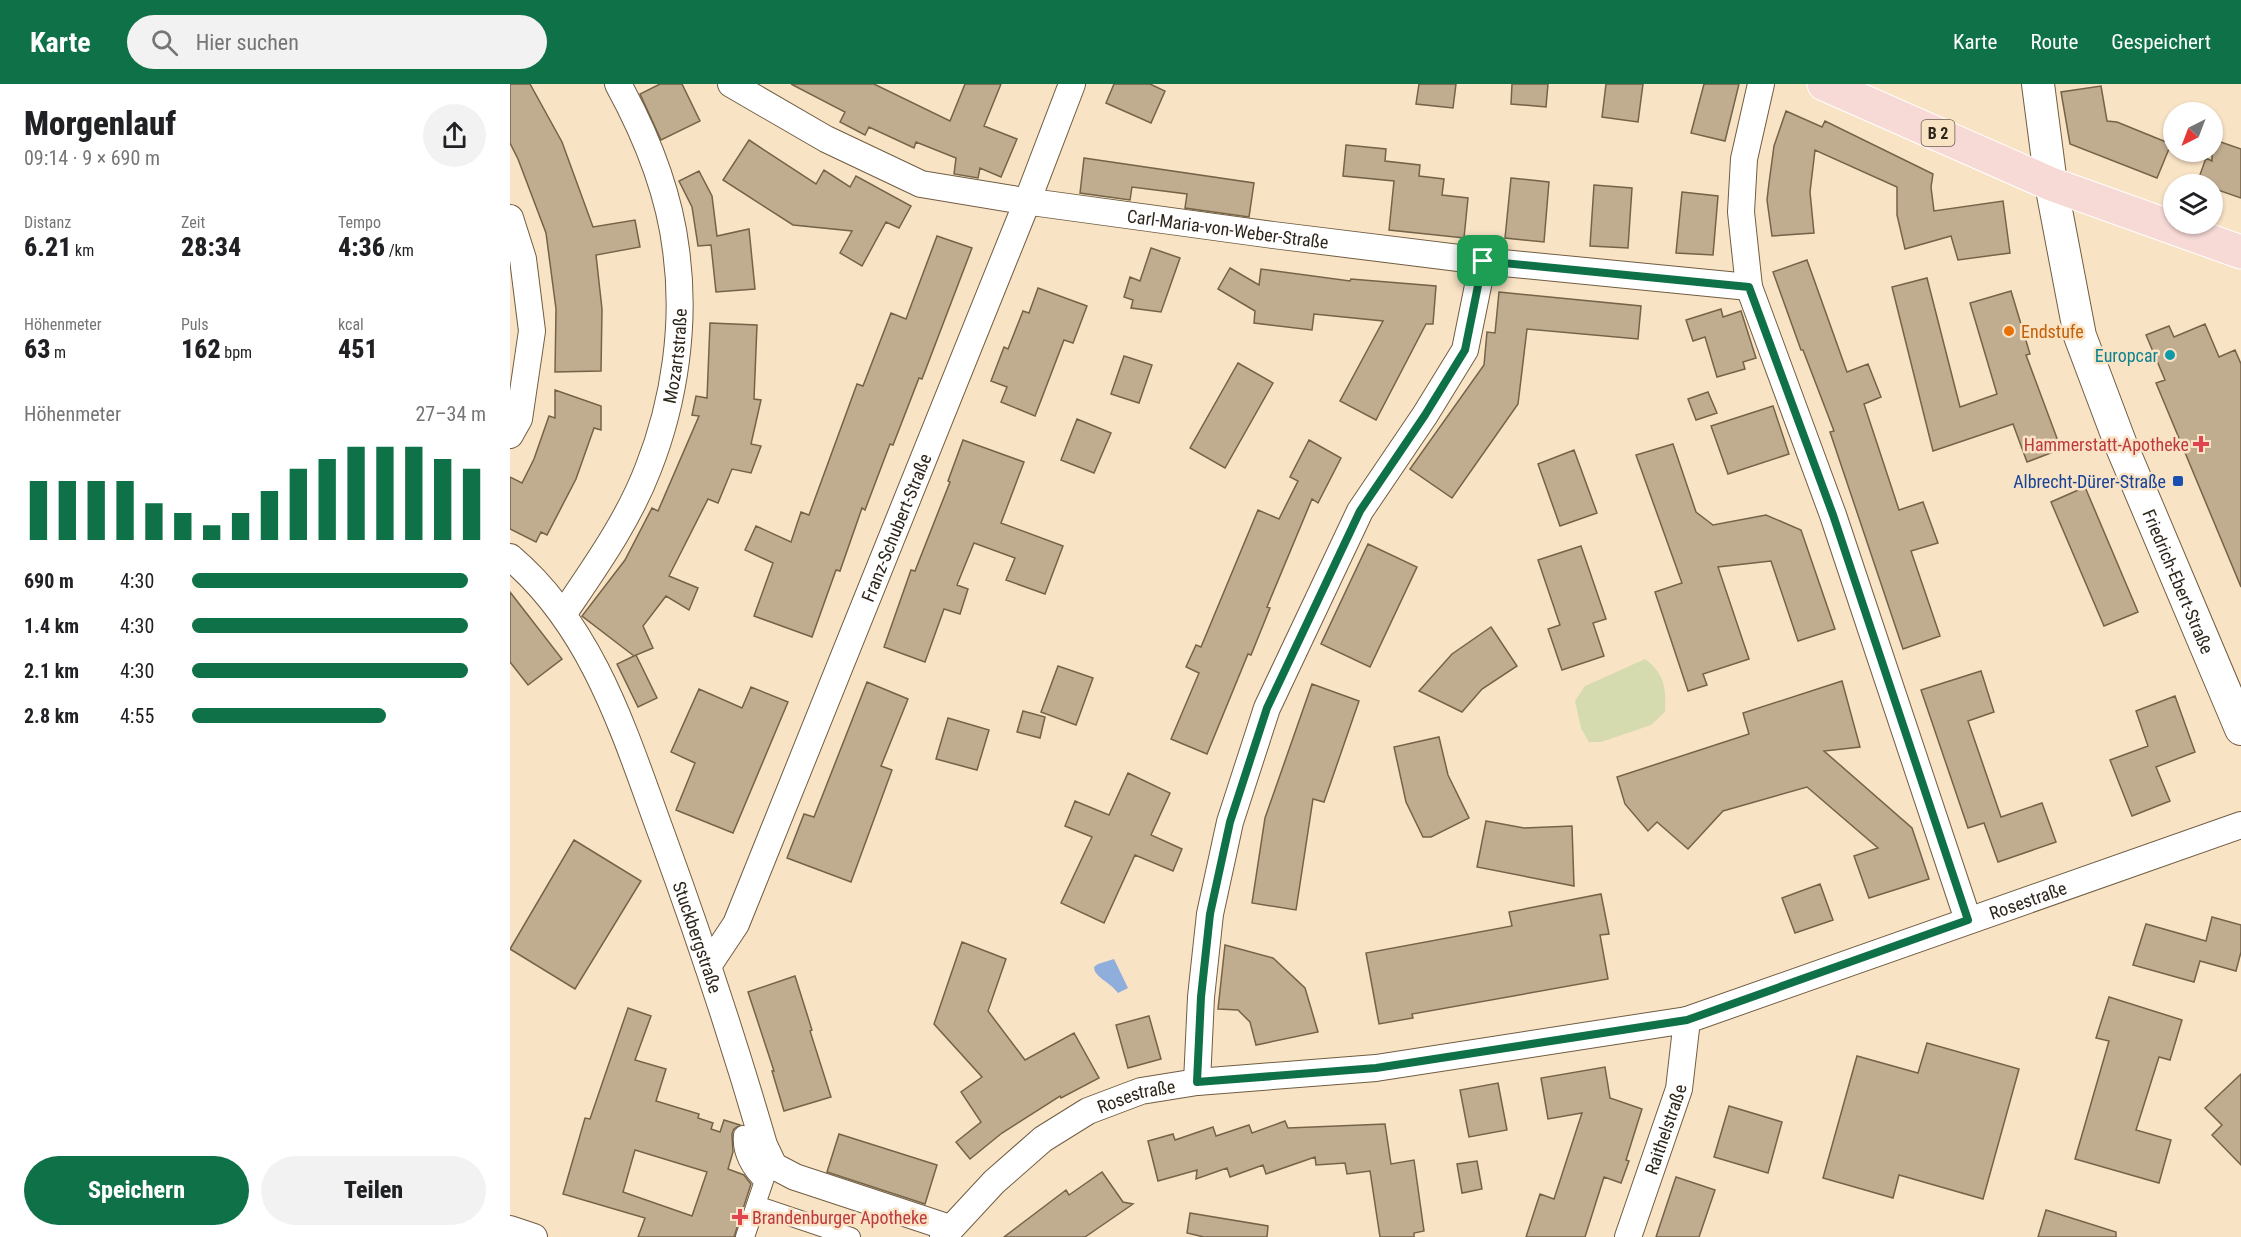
<!DOCTYPE html>
<html lang="de">
<meta charset="utf-8">
<style>
:root{--surface:#fff;--page:#f2f2f2;--text:#202124;--muted:#757577;--accent:#0e7147}
body{margin:0;font-family:"Roboto Condensed",sans-serif;background:var(--page);color:var(--text);height:100vh;display:flex;flex-direction:column;font-size:22px;white-space:nowrap}
*{box-sizing:border-box;margin:0}
p{font-size:20px;color:var(--muted)}
.icon{flex:none;width:33px;height:33px;fill:none;stroke:currentColor;stroke-width:2;stroke-linecap:round;stroke-linejoin:round}
.map{position:relative;flex:1;overflow:hidden}
.sheet{display:flex;flex-direction:column;background:var(--surface);width:510px}
.sheet>*{flex:none}
.needle{width:39px;rotate:222deg}
.controls{position:absolute;left:1653px;top:18px;display:grid;gap:12px}
.controls a{display:grid;place-items:center;width:60px;height:60px;border-radius:50%;background:var(--surface);box-shadow:0 2px 4px #0004;font-size:30px}
.pin{position:absolute;display:grid;place-items:center;width:51px;height:51px;color:#fff;margin:-26px;border-radius:12px;box-shadow:0 3px 9px #0006}
.round{display:grid;place-items:center;flex:none;width:63px;height:63px;border-radius:32px;background:var(--page)}
.summary{display:flex;align-items:center;justify-content:space-between;height:102px;padding:0 24px}
h1{font-size:33px;font-weight:800;line-height:45px}
.figures{display:grid;grid-template-columns:repeat(3,1fr);gap:9px;height:102px;padding:6px 24px}
.figures div{display:grid;align-content:center}
.figures b{font-size:26px;font-weight:800}
.figures small{font-size:16px;font-weight:400}
.figures p{font-size:16px}
.chart{height:168px;padding:12px 24px}
.chart p{display:flex;justify-content:space-between}
.chart svg{width:100%;height:108px;margin-top:6px;stroke:var(--accent);stroke-width:6}
.action{display:flex;gap:12px;margin-top:auto;padding:12px 24px}
.action a{flex:1;height:69px;border-radius:36px;background:var(--accent);color:#fff;font-size:24px;font-weight:800;line-height:69px;text-align:center}
.action a+a{background:var(--page);color:var(--text)}
ul{padding:0 24px;list-style:none;font-size:20px}
li{display:grid;grid-template-columns:96px 72px 1fr;align-items:center;height:45px}
li i{height:15px;border-radius:8px;background:var(--accent)}
header{display:flex;align-items:center;gap:36px;box-sizing:border-box;height:84px;padding:0 30px;background:var(--accent);color:#fff}
header strong{font-size:28px}
nav{display:flex;gap:33px;margin-inline-start:auto;font-size:21px}
.search{width:420px;height:54px;background:var(--page);display:flex;align-items:center;gap:15px;box-sizing:border-box;padding:0 21px;border-radius:33px;color:var(--muted);font-size:22px}
main{display:flex;flex:1;min-height:0}
.map>svg:first-child{display:block}
.green{fill:#d5dbaf}
.water{fill:#8faedb}
.building{fill:#c0ac8f;stroke:#756348;stroke-width:1.5;fill-rule:evenodd}
.lines{fill:none;stroke-linecap:round;stroke-linejoin:round}
.pedestrian-casing{stroke:#705d42;stroke-width:20}
.minor-casing{stroke:#705d42;stroke-width:28}
.tertiary-casing{stroke:#705d42;stroke-width:34}
.primary-casing{stroke:#fff;stroke-width:35}
.pedestrian{stroke:#fff;stroke-width:18}
.minor{stroke:#fff;stroke-width:26}
.tertiary{stroke:#fff;stroke-width:32}
.primary{stroke:#f7d9d6;stroke-width:33}
.route-casing{stroke:#fff;stroke-width:12}
.route{stroke:#0e7147;stroke-width:8}
.food-dot{fill:#e8710a;stroke:#f9e3c5;stroke-width:2}
.culture-dot{fill:#0f9aa8;stroke:#f9e3c5;stroke-width:2}
.health-dot{fill:#e0444e;stroke:#f9e3c5;stroke-width:2}
.transit-dot{fill:#1a4fb4;stroke:#f9e3c5;stroke-width:2}
.labels{text-anchor:middle;dominant-baseline:central;stroke-width:5;stroke-linejoin:round;paint-order:stroke}
.shield{fill:#f9e3c5;stroke:#6b5f4e;stroke-width:1.5}
.shield-label{font-size:16px;font-weight:bold;fill:#2e261b}
.street-label{font-size:18px;fill:#2e261b;stroke:#f9e3c5}
.food-label{font-size:18px;fill:#c56008;stroke:#f9e3c5;text-anchor:start}
.culture-label{font-size:18px;fill:#0d838f;stroke:#f9e3c5;text-anchor:end}
.health-label{font-size:18px;fill:#be3a42;stroke:#f9e3c5;text-anchor:end}
.transit-label{font-size:18px;fill:#164399;stroke:#f9e3c5;text-anchor:end}
</style>
<header>
<strong>Karte</strong>
<div class="search"><svg class="icon" aria-label="search" viewBox="0 0 24 24"><circle cx="10" cy="10" r="6"/><path d="M15 15l6 6"/></svg>Hier suchen</div>
<nav><a>Karte</a><a>Route</a><a>Gespeichert</a></nav>
</header>
<main>
<section class="sheet">
<div class="summary"><div><h1>Morgenlauf</h1><p>09:14 · 9 × 690 m</p></div><a class="round"><svg class="icon" aria-label="share" viewBox="0 0 24 24"><path d="M12 15V3M7 8l5-5 5 5M5 13v7h14v-7"/></svg></a></div>
<div class="figures">
<div><p>Distanz</p><b>6.21<small> km</small></b></div>
<div><p>Zeit</p><b>28:34</b></div>
<div><p>Tempo</p><b>4:36<small> /km</small></b></div>
</div>
<div class="figures">
<div><p>Höhenmeter</p><b>63<small> m</small></b></div>
<div><p>Puls</p><b>162<small> bpm</small></b></div>
<div><p>kcal</p><b>451</b></div>
</div>
<div class="chart"><p><span>Höhenmeter</span>27–34 m</p>
<svg viewBox="0 0 160 44" preserveAspectRatio="none"><path d="M5 44V20M15 44V20M25 44V20M35 44V20M45 44V29M55 44V33M65 44V38M75 44V33M85 44V24M95 44V15M105 44V11M115 44V6M125 44V6M135 44V6M145 44V11M155 44V15"/></svg>
</div>
<ul>
<li><b>690 m</b>4:30<i style="width:94%"></i></li>
<li><b>1.4 km</b>4:30<i style="width:94%"></i></li>
<li><b>2.1 km</b>4:30<i style="width:94%"></i></li>
<li><b>2.8 km</b>4:55<i style="width:66%"></i></li>
</ul>
<div class="action"><a>Speichern</a><a>Teilen</a></div>
</section>
<div class="map">
<svg width="1731" height="1153" viewBox="0 0 1731 1153">
<rect width="100%" height="100%" fill="#f9e3c5"/>
<!-- green -->
<path class="green" d="M 1135,575 C 1155,590 1156,604 1155,628 L 1141,641 L 1091,658 L 1079,658 L 1071,644 L 1065,617 L 1075,602 Z"/>
<!-- water -->
<path class="water" d="M 604,875 L 618,904 L 608,909 C 600,898 584,893 584,883 L 588,880 Z"/>
<!-- building -->
<path class="building" d="M 0,0 L 20,0 L 52,58 L 83,143 L 125,136 L 130,163 L 86,171 L 92,225 L 91,287 L 45,288 L 46,225 L 36,149 L 8,75 L 0,59 Z
M 150,0 L 172,0 L 190,37 L 151,56 L 130,10 Z
M 281,0 L 364,0 L 440,37 L 455,0 L 491,0 L 474,42 L 507,55 L 491,93 L 470,84 L 468,94 L 444,90 L 446,74 L 406,58 L 404,64 L 359,43 L 355,51 L 330,38 L 335,28 Z
M 604,0 L 640,0 L 655,7 L 641,39 L 596,19 Z
M 909,0 L 946,0 L 943,24 L 906,20 Z
M 1002,0 L 1038,0 L 1036,23 L 1001,20 Z
M 1096,0 L 1133,0 L 1128,38 L 1092,33 Z
M 1194,0 L 1229,0 L 1215,57 L 1181,49 Z
M 1591,2 L 1597,37 L 1607,38 L 1661,60 L 1647,94 L 1560,60 L 1551,8 Z
M 1276,27 L 1312,43 L 1315,37 L 1423,90 L 1421,103 L 1424,127 L 1493,117 L 1500,169 L 1448,176 L 1441,152 L 1395,165 L 1387,131 L 1387,103 L 1305,66 L 1300,108 L 1304,149 L 1262,152 L 1257,116 L 1259,99 L 1264,62 Z
M 1702,55 L 1731,65 L 1731,114 L 1702,104 L 1702,100 L 1687,99 L 1696,74 L 1702,77 Z
M 239,56 L 306,100 L 314,86 L 340,103 L 346,92 L 401,122 L 389,144 L 376,138 L 352,182 L 330,169 L 342,147 L 283,141 L 213,96 Z
M 836,61 L 876,65 L 875,77 L 910,81 L 909,92 L 934,95 L 932,111 L 958,114 L 954,154 L 879,146 L 884,97 L 833,92 Z
M 574,74 L 744,99 L 739,133 L 675,124 L 677,110 L 622,103 L 620,116 L 570,109 Z
M 189,87 L 202,112 L 207,152 L 239,145 L 245,205 L 206,208 L 201,161 L 188,162 L 182,123 L 169,97 Z
M 1001,94 L 1039,98 L 1034,158 L 995,154 Z
M 1084,101 L 1122,104 L 1118,164 L 1080,162 Z
M 1172,108 L 1208,112 L 1203,171 L 1166,169 Z
M 427,152 L 462,164 L 412,295 L 409,294 L 383,361 L 380,360 L 355,426 L 352,424 L 330,487 L 326,486 L 302,553 L 244,532 L 263,479 L 235,466 L 246,442 L 281,458 L 291,428 L 299,431 L 347,300 L 353,302 L 381,229 L 396,235 Z
M 641,164 L 670,174 L 651,228 L 621,224 L 623,216 L 614,213 L 620,193 L 630,197 Z
M 1297,176 L 1337,288 L 1358,280 L 1371,313 L 1354,320 L 1389,426 L 1413,418 L 1428,459 L 1401,467 L 1430,552 L 1393,565 L 1320,348 L 1324,347 L 1293,266 L 1291,266 L 1263,188 Z
M 720,184 L 749,201 L 751,185 L 840,197 L 841,195 L 926,202 L 923,240 L 916,240 L 866,336 L 830,317 L 873,237 L 804,230 L 802,246 L 744,239 L 745,227 L 708,205 Z
M 1417,194 L 1450,323 L 1487,310 L 1460,219 L 1501,207 L 1520,270 L 1516,271 L 1551,365 L 1517,378 L 1503,340 L 1423,367 L 1382,203 Z
M 528,204 L 577,222 L 563,259 L 554,256 L 525,332 L 491,318 L 497,303 L 481,297 L 494,263 L 498,265 L 513,227 L 519,229 Z
M 989,208 L 1131,222 L 1128,255 L 1017,245 L 1008,320 L 942,414 L 900,385 L 974,281 L 977,248 L 985,249 Z
M 1211,225 L 1213,233 L 1231,227 L 1246,274 L 1233,278 L 1235,285 L 1207,293 L 1195,253 L 1183,257 L 1176,236 Z
M 200,239 L 247,241 L 244,315 L 251,316 L 241,360 L 251,362 L 241,389 L 222,385 L 208,419 L 198,415 L 159,492 L 188,504 L 179,526 L 156,512 L 133,542 L 143,564 L 124,572 L 72,532 L 115,476 L 142,424 L 148,427 L 189,332 L 182,331 L 186,312 L 197,314 Z
M 1695,240 L 1709,273 L 1725,266 L 1731,280 L 1731,503 L 1646,299 L 1655,296 L 1636,251 L 1659,242 L 1664,253 Z
M 614,272 L 642,281 L 629,319 L 601,310 Z
M 728,279 L 763,299 L 715,384 L 680,364 Z
M 45,306 L 91,322 L 91,346 L 84,344 L 66,395 L 37,451 L 31,448 L 26,458 L 0,445 L 0,393 L 12,399 L 24,375 L 39,332 L 45,334 Z
M 1198,308 L 1207,329 L 1186,336 L 1178,315 Z
M 1263,322 L 1279,370 L 1218,390 L 1201,342 Z
M 567,335 L 601,349 L 584,389 L 551,376 Z
M 453,356 L 514,378 L 491,439 L 553,462 L 535,510 L 496,496 L 505,474 L 464,459 L 447,501 L 458,505 L 450,530 L 434,525 L 415,578 L 374,563 L 401,486 L 405,487 L 440,398 L 438,397 Z
M 799,356 L 831,374 L 808,419 L 802,415 L 757,523 L 760,524 L 741,571 L 738,570 L 697,670 L 661,655 L 689,589 L 676,583 L 686,561 L 691,563 L 748,426 L 769,435 L 788,397 L 780,393 Z
M 1163,360 L 1186,428 L 1203,441 L 1256,431 L 1291,446 L 1325,545 L 1288,557 L 1261,477 L 1208,483 L 1239,575 L 1193,590 L 1197,601 L 1178,607 L 1145,508 L 1172,499 L 1126,371 Z
M 1064,366 L 1087,429 L 1050,442 L 1028,380 Z
M 1575,403 L 1628,528 L 1594,542 L 1541,418 Z
M 858,460 L 907,483 L 860,583 L 811,560 Z
M 1071,462 L 1096,535 L 1083,539 L 1094,572 L 1052,586 L 1038,545 L 1050,541 L 1028,476 Z
M 0,508 L 52,575 L 18,601 L 0,578 Z
M 981,543 L 1007,582 L 972,605 L 952,628 L 909,607 L 942,570 Z
M 126,571 L 147,614 L 128,623 L 107,580 Z
M 548,582 L 583,594 L 566,641 L 531,628 Z
M 1471,587 L 1484,628 L 1458,637 L 1491,733 L 1532,719 L 1546,758 L 1488,778 L 1474,739 L 1458,744 L 1411,606 Z
M 1332,597 L 1350,663 L 1314,667 L 1402,744 L 1419,795 L 1359,814 L 1344,772 L 1368,764 L 1297,703 L 1213,727 L 1178,765 L 1147,738 L 1138,747 L 1115,720 L 1107,693 L 1239,650 L 1233,629 Z
M 357,598 L 398,615 L 371,682 L 382,686 L 341,798 L 277,774 L 294,730 L 304,733 Z
M 802,600 L 849,617 L 814,718 L 803,715 L 786,826 L 742,819 L 755,734 Z
M 241,603 L 278,618 L 223,749 L 166,726 L 185,679 L 161,668 L 189,605 L 232,624 Z
M 1665,612 L 1685,668 L 1646,683 L 1660,717 L 1622,732 L 1600,676 L 1638,662 L 1626,627 Z
M 513,627 L 535,633 L 530,654 L 507,648 Z
M 438,634 L 479,646 L 467,686 L 426,675 Z
M 929,653 L 938,691 L 959,734 L 921,753 L 913,753 L 896,718 L 884,663 Z
M 618,689 L 660,709 L 641,751 L 672,765 L 663,787 L 625,771 L 594,839 L 551,819 L 582,753 L 555,742 L 565,717 L 599,731 Z
M 976,737 L 1014,744 L 1062,742 L 1064,802 L 967,783 Z
M 64,756 L 131,797 L 65,905 L 0,865 Z
M 1310,800 L 1323,836 L 1285,849 L 1272,814 Z
M 1091,810 L 1099,850 L 1090,851 L 1098,895 L 902,930 L 903,934 L 869,940 L 856,869 L 1002,842 L 999,828 Z
M 1702,833 L 1731,841 L 1731,868 L 1726,887 L 1690,877 L 1684,898 L 1623,881 L 1636,840 L 1696,857 Z
M 452,858 L 496,875 L 478,927 L 515,976 L 564,949 L 589,994 L 551,1014 L 550,1012 L 492,1049 L 460,1075 L 446,1058 L 471,1038 L 451,1008 L 472,993 L 424,940 Z
M 715,861 L 763,874 L 795,904 L 808,948 L 746,961 L 740,938 L 728,926 L 708,925 Z
M 285,892 L 302,946 L 300,947 L 321,1013 L 274,1027 L 262,987 L 264,987 L 238,908 Z
M 1599,913 L 1672,936 L 1660,976 L 1649,973 L 1626,1046 L 1661,1056 L 1649,1099 L 1565,1075 L 1599,957 L 1586,954 Z
M 118,924 L 141,932 L 125,976 L 156,985 L 146,1017 L 189,1030 L 188,1034 L 203,1039 L 201,1045 L 210,1048 L 214,1036 L 230,1041 L 224,1045 L 222,1050 L 223,1068 L 218,1085 L 234,1091 L 241,1100 L 224,1153 L 128,1153 L 135,1134 L 53,1110 L 75,1034 L 80,1035 ZM 125,1066 L 197,1088 L 182,1132 L 113,1108 Z
M 639,932 L 651,975 L 618,984 L 606,941 Z
M 1417,959 L 1509,985 L 1473,1115 L 1389,1091 L 1383,1114 L 1313,1094 L 1347,972 L 1408,989 Z
M 1095,983 L 1100,1014 L 1132,1025 L 1116,1076 L 1119,1077 L 1111,1099 L 1094,1093 L 1075,1153 L 1016,1153 L 1030,1110 L 1044,1115 L 1072,1029 L 1038,1035 L 1031,994 Z
M 1731,990 L 1731,1081 L 1702,1051 L 1712,1041 L 1695,1024 Z
M 988,999 L 997,1046 L 959,1053 L 950,1006 Z
M 1219,1022 L 1272,1038 L 1258,1089 L 1204,1073 Z
M 775,1037 L 778,1044 L 875,1040 L 881,1080 L 904,1076 L 914,1147 L 904,1149 L 904,1153 L 870,1153 L 860,1087 L 837,1090 L 835,1079 L 806,1081 L 805,1073 L 756,1090 L 753,1081 L 720,1093 L 717,1084 L 686,1095 L 687,1086 L 648,1097 L 638,1057 L 663,1050 L 665,1056 L 703,1043 L 706,1052 L 739,1041 L 742,1049 Z
M 329,1050 L 427,1081 L 415,1120 L 317,1088 Z
M 967,1077 L 972,1105 L 952,1109 L 947,1080 Z
M 592,1088 L 613,1118 L 623,1120 L 575,1153 L 494,1153 L 556,1106 L 559,1111 Z
M 1166,1093 L 1205,1106 L 1189,1153 L 1146,1153 Z
M 1536,1126 L 1606,1148 L 1606,1153 L 1528,1153 Z
M 680,1129 L 758,1142 L 757,1153 L 694,1153 L 677,1149 Z"/>
<g class="lines">
<!-- pedestrian casing -->
<g class="pedestrian-casing">
<path id="pedestrian" d="M 233,1051 C 231,1068 241,1086 254,1097
M 246,1121 L 341,1153
M 235,1153 L 256,1091"/>
</g>
<!-- minor casing -->
<g class="minor-casing">
<g id="minor">
<path id="s1" d="M 221,0 L 316,55 L 411,100 L 514,117 L 763,151 L 973,177 L 1239,203"/>
<path d="M 1251,0 L 1234,75 L 1231,128 L 1239,203 L 1323,431 L 1458,836"/>
<path d="M 0,134 L 13,175 L 22,247 L 9,335 L 0,351"/>
<path id="s2" d="M 0,473 C 85,545 116,654 153,754 C 190,855 224,958 254,1061 L 264,1082 L 285,1093 L 440,1144"/>
<path id="s3" d="M 54,529 C 85,483 118,437 138,385 C 165,317 176,238 166,166 C 159,108 136,51 108,0"/>
<path id="s4" d="M 198,882 L 226,840 L 517,118 L 562,0"/>
<path d="M 687,998 L 691,913 L 700,830 L 720,738 L 757,624 L 850,427 L 915,331 L 955,266 L 973,177"/>
<path d="M 0,1145 L 24,1153"/>
<path id="s5" d="M 433,1153 L 484,1098 L 533,1055 L 578,1027 L 631,1007 L 687,998 L 866,984 L 1177,936 L 1731,741"/>
<path id="s6" d="M 1118,1153 L 1169,1005 L 1177,936"/>
</g>
</g>
<!-- tertiary casing -->
<g class="tertiary-casing">
<g id="tertiary">
<path id="s7" d="M 1528,0 L 1541,100 L 1570,252 L 1611,361 L 1731,645"/>
</g>
</g>
<!-- primary casing -->
<g class="primary-casing">
<path id="primary" d="M 1314,0 L 1541,100 L 1731,168"/>
</g>
<!-- pedestrian -->
<use href="#pedestrian" class="pedestrian"/>
<!-- minor -->
<use href="#minor" class="minor"/>
<!-- tertiary -->
<use href="#tertiary" class="tertiary"/>
<!-- primary -->
<use href="#primary" class="primary"/>
</g>
<g class="lines">
<!-- route casing -->
<g class="route-casing">
<path id="route" d="M 973,177 L 1239,203 L 1323,431 L 1458,836 L 1177,936 L 866,984 L 687,998 L 691,913 L 700,830 L 720,738 L 757,624 L 850,427 L 915,331 L 955,266 Z"/>
</g>
<!-- route -->
<use href="#route" class="route"/>
</g>
<!-- markers -->
<circle class="food-dot" cx="1499" cy="247" r="6"/>
<circle class="culture-dot" cx="1660" cy="271" r="6"/>
<g class="health-dot">
<path d="M1688 351h6v6h6v6h-6v6h-6v-6h-6v-6h6z"/>
<path d="M227 1124h6v6h6v6h-6v6h-6v-6h-6v-6h6z"/>
</g>
<rect class="transit-dot" x="1662" y="391" width="12" height="12" rx="3"/>
<g class="labels">
<!-- shield labels -->
<rect class="shield" x="1411.5" y="36" width="33" height="26" rx="4.5"/>
<g class="shield-label">
<text x="1428" y="49">B 2</text>
</g>
<!-- street labels -->
<g class="street-label">
<text stroke="none"><textPath href="#s1" startOffset="525">Carl-Maria-von-Weber-Straße</textPath></text>
<text stroke="none"><textPath href="#s3" startOffset="284">Mozartstraße</textPath></text>
<text stroke="none"><textPath href="#s4" startOffset="478">Franz-Schubert-Straße</textPath></text>
<text stroke="none"><textPath href="#s7" startOffset="520">Friedrich-Ebert-Straße</textPath></text>
<text stroke="none"><textPath href="#s5" startOffset="1162">Rosestraße</textPath></text>
<text stroke="none"><textPath href="#s2" startOffset="429">Stuckbergstraße</textPath></text>
<text stroke="none"><textPath href="#s5" startOffset="244">Rosestraße</textPath></text>
<text stroke="none"><textPath href="#s6" startOffset="114">Raithelstraße</textPath></text>
</g>
<!-- food labels -->
<g class="food-label">
<text x="1511" y="247">Endstufe</text>
</g>
<!-- culture labels -->
<g class="culture-label">
<text x="1648" y="271">Europcar</text>
</g>
<!-- health labels -->
<g class="health-label">
<text x="1679" y="360">Hammerstatt-Apotheke</text>
<text x="242" y="1133" text-anchor="start">Brandenburger Apotheke</text>
</g>
<!-- transit labels -->
<g class="transit-label">
<text x="1656" y="397">Albrecht-Dürer-Straße</text>
</g>
</g>
</svg>
<div class="controls">
<a><svg class="needle" viewBox="-14 -14 28 28"><path d="M0-13l5 13h-10z" fill="#e53935"/><path d="M0 13l5-13h-10z" fill="#757577"/></svg></a>
<a><svg class="icon" aria-label="layers" viewBox="0 0 24 24"><path d="M12 4l9 5-9 5-9-5zM3 14l9 5 9-5"/></svg></a>
</div>
<div class="pin" style="left:973px;top:177px;background:#1e9e55"><svg class="icon" aria-label="arrive" viewBox="0 0 24 24"><path d="M6 21V4h12l-3 4 3 4H6"/></svg></div>
</div>
</main>
